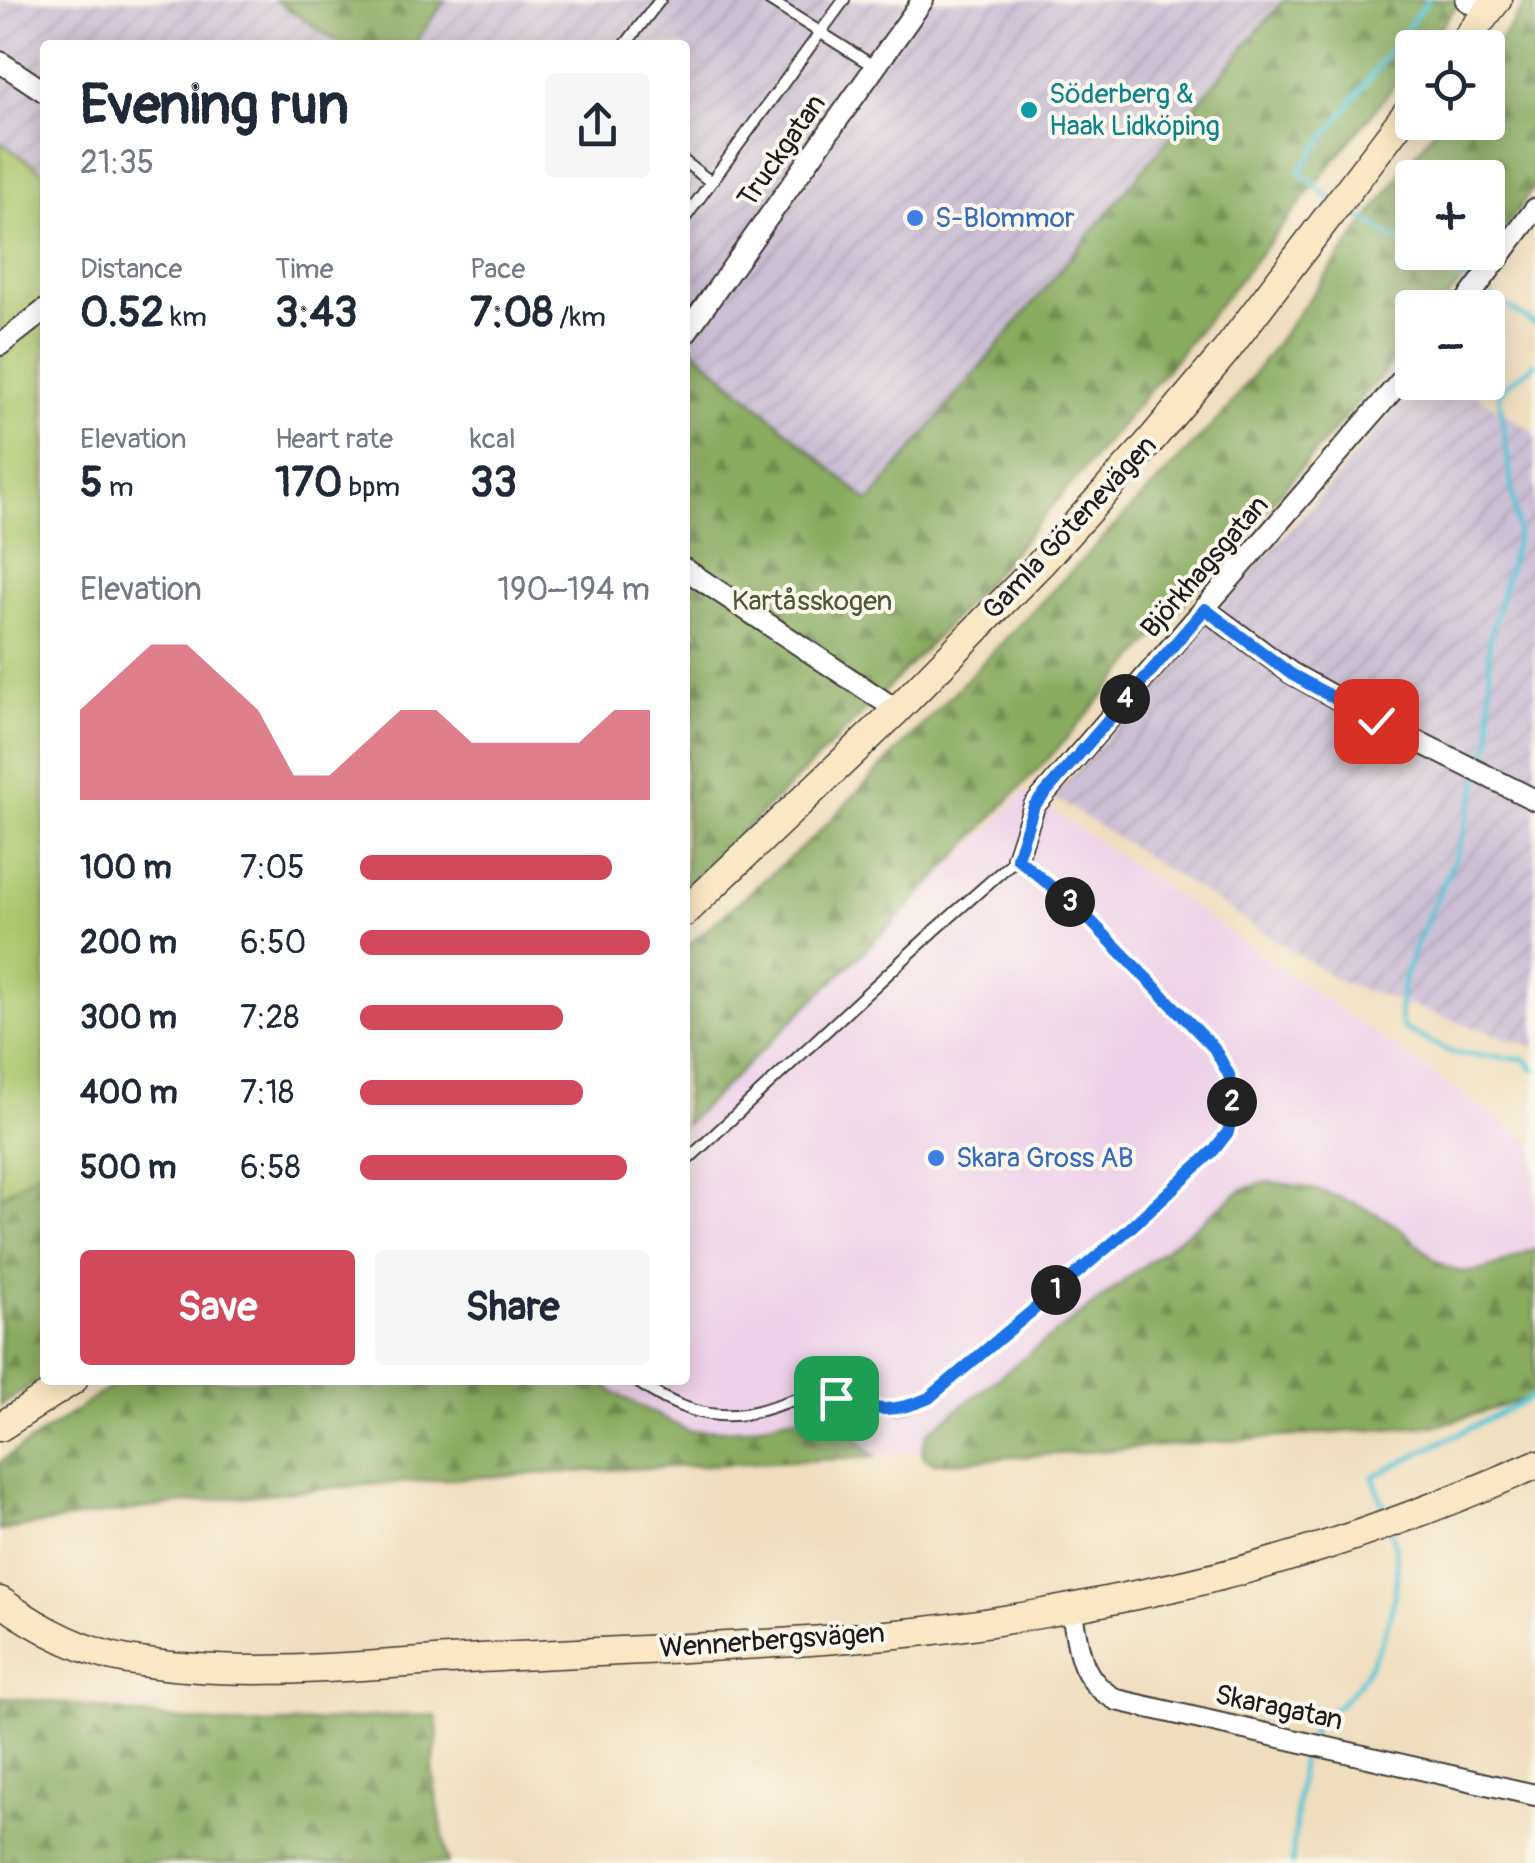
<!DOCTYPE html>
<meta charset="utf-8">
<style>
:root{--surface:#fff;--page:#f6f6f7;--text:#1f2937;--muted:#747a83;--accent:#d1495b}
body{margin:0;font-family:Pangolin,sans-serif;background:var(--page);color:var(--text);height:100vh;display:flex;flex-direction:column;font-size:38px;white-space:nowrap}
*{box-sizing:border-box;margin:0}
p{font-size:32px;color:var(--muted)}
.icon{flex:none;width:55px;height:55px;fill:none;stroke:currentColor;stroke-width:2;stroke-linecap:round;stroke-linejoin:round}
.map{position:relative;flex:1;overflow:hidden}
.panel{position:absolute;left:40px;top:40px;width:650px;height:1345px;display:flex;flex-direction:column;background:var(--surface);border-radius:10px;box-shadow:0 5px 25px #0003}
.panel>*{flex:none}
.buttons{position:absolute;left:1395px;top:30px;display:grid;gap:20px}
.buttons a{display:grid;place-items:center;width:110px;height:110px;border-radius:10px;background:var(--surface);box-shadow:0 5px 25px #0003;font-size:50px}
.pin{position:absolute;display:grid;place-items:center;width:85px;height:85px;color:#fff;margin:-42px;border-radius:20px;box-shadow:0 5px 15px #0006}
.km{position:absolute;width:50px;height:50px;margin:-25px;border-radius:50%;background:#222;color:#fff;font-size:28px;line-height:50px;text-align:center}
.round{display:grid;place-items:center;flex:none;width:105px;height:105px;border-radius:10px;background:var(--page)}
.overview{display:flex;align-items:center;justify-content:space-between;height:170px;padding:0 40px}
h1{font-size:55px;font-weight:700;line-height:75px}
.metrics{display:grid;grid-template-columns:repeat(3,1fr);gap:15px;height:170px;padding:10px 40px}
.metrics div{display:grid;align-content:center}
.metrics b{font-size:42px;font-weight:700}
.metrics small{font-size:28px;font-weight:400}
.metrics p{font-size:28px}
.chart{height:280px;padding:20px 40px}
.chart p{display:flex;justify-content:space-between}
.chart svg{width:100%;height:180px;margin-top:10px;fill:var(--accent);opacity:.7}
.primary-button{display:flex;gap:20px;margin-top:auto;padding:20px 40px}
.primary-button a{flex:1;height:115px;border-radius:10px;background:var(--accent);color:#fff;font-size:40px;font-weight:700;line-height:115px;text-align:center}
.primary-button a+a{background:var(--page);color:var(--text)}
ul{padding:0 40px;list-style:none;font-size:32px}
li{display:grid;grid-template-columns:160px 120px 1fr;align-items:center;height:75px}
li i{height:25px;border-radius:12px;background:var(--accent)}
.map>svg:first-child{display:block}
.built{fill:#edd1e9}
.industrial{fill:url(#industrial-furrows)}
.forest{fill:url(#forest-firs);stroke:#52643e;stroke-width:2.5}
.green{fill:#acc86e;stroke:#647245;stroke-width:2.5}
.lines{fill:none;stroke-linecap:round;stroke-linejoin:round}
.stream{stroke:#5bc6d6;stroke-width:5}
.lane-casing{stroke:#3c3934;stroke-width:14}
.street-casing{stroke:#3c3934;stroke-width:24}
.secondary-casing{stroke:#3c3934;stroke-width:31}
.lane{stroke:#fff;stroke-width:10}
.street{stroke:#fff;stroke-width:20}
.secondary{stroke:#fae7c3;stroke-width:28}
.route-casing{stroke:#fff;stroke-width:20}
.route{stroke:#1a73e8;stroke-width:12}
.culture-dot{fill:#0f9aa8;stroke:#fbf7ec;stroke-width:4}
.shop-dot{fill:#3f7fe0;stroke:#fbf7ec;stroke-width:4}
.labels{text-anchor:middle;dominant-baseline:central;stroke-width:8;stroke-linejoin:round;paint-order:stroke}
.culture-label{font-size:28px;fill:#0d838f;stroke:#fbf7ec;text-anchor:start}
.street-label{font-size:28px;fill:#1c1c1c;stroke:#fbf7ec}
.shop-label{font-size:28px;fill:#366cbe;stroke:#fbf7ec;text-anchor:start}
.park-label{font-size:28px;fill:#4e5839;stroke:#fbf7ec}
</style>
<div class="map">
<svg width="1535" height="1863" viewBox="0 0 1535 1863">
<defs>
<pattern id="industrial-furrows" width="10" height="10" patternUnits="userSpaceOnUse" patternTransform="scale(2.5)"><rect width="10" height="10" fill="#ccbfd4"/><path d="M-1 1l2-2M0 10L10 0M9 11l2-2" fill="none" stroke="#afa4b5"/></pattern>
<pattern id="forest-firs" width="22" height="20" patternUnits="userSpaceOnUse" patternTransform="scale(2.5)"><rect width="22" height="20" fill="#89ac61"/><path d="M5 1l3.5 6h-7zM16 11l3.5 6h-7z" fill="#6f8b4f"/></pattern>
</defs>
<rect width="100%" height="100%" fill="#fbf7ec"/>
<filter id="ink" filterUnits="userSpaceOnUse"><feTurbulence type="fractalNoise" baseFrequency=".01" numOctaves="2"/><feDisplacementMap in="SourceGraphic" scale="20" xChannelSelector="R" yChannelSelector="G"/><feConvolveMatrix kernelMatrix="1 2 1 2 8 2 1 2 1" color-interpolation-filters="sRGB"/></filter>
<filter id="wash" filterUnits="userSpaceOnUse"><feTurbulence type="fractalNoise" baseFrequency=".0048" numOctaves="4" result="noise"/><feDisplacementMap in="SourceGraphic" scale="40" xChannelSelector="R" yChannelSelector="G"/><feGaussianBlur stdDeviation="2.25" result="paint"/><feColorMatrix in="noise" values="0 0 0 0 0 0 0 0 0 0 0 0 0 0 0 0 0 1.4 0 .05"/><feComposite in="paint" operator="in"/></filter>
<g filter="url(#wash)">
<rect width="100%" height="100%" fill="#efdebd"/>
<!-- built -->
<path class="built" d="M 1025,791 L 1535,1145 L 1535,1249 L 1492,1266 L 1466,1272 L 1443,1266 L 1393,1223 L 1349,1203 L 1305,1184 L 1268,1182 L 1243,1189 L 928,1432 L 922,1449 L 875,1457 L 853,1433 L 788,1418 L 744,1429 L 689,1431 L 613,1391 L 602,1380 L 685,1380 L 685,1125 L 1000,819 Z"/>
<!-- industrial -->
<path class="industrial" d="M 0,0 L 275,0 L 342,45 L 45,45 L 45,173 L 0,142 Z
M 445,0 L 1283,0 L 869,503 L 689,346 L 685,351 L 685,45 L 414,45 Z
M 1419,383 L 1457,383 L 1535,433 L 1535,1048 L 1339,981 L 1054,797 Z"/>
<!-- forest -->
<path class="forest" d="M 275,0 L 445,0 L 414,45 L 342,45 Z
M 1283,0 L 1462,0 L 1424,47 L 1412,48 L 1412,63 C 1272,239 1133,416 984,585 C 889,691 787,789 685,887 L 685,645 L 700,632 L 685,621 L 685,351 L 689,345 L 869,502 Z
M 1529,0 L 1535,0 L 1535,185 L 1494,244 L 1488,251 L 1488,178 L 1412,178 L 1412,252 L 1486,253 L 1440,307 L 1412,308 L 1412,340 L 1066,739 L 900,916 L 685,1125 L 685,948 L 814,837 L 1226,411 L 1439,123 L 1488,122 L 1488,57 Z
M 45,1167 L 45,1376 L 0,1406 L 0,1197 Z
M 1268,1182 C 1311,1185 1355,1200 1392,1223 C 1417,1238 1437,1274 1469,1272 C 1492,1270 1514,1257 1535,1249 L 1535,1396 L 1439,1425 L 935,1463 L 924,1457 L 922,1449 L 928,1432 L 1243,1189 Z
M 121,1380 L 602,1380 L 613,1392 L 689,1431 L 744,1429 L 788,1418 L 821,1416 L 853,1433 L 875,1457 C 583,1472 288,1478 0,1531 L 0,1462 Z
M 0,1698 C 77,1701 152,1720 229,1724 C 298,1727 367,1713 436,1716 L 438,1735 L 432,1771 L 448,1863 L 0,1863 Z"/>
<!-- green -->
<path class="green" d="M 0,142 L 45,173 L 45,1167 L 0,1197 Z"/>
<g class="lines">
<!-- stream -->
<path class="stream" d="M 1331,199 L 1299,172 L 1428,0
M 1345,207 L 1412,249
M 1419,252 L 1472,285
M 1481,290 L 1535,324
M 1482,767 L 1491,739 L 1489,642 L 1518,533 L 1499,394 C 1506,381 1524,375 1535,364
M 1479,778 C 1472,802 1466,828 1457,853 C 1441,895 1386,987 1403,1028 L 1452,1053 L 1525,1059 L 1535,1070
M 1386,1515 L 1373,1476 L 1535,1396
M 1310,1736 C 1316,1719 1335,1710 1347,1697 C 1384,1658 1408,1582 1391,1530
M 1292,1863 L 1301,1761 L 1306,1746"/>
</g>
</g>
<g filter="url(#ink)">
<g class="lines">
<!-- lane casing -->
<g class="lane-casing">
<path id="lane" d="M 769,0 L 875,67
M 625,45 L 660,0
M 685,162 L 711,182
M 685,218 L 844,0
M 635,1380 C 671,1406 712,1424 758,1411 C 775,1407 792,1399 810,1396 C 841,1392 869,1416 901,1410 C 910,1409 921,1402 929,1398 L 1127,1230 L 1214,1150 L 1228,1132 L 1233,1109 L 1229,1075 L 1214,1048 L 1084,915 L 1017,858 L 934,931 L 685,1162"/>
</g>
<!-- street casing -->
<g class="street-casing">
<path id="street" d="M 1466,0 L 1487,14
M 0,62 L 45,92
M 1461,308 L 1535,209
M 685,334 L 923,0
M 0,345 L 45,310
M 685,569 L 897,710
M 1205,609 L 1291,673 L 1377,721 L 1535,800
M 1017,858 L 1034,806 L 1412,368
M 1071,1608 C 1079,1647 1078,1680 1117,1700 L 1535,1795"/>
</g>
<!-- secondary casing -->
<g class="secondary-casing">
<path id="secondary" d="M 1459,48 L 1497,0
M 685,912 L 897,710 L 1040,564 L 1141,452 L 1226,351 L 1412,106
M 0,1427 L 73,1380
M 0,1601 C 38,1628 82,1652 128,1660 C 250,1681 378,1663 500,1657 C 642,1649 785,1646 926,1631 C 1005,1622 1083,1606 1160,1590 C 1288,1563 1416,1517 1535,1465"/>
</g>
<!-- lane -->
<use href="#lane" class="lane"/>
<!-- street -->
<use href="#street" class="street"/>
<!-- secondary -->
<use href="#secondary" class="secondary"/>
</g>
</g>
<g class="lines" filter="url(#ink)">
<!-- route casing -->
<g class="route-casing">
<path id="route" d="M 836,1398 C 874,1411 893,1414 929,1398 L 1128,1230 L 1214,1150 L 1228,1132 L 1233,1109 L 1229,1075 L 1214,1048 L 1084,914 L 1017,858 L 1034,806 L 1205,609 L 1291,674 L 1376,721"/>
</g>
<!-- route -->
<use href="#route" class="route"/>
</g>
<!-- markers -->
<circle class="culture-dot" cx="1029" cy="110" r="10"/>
<g class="shop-dot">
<circle cx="915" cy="218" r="10"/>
<circle cx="936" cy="1158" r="10"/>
</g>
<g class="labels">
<!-- culture labels -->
<g class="culture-label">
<text x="1049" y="94">Söderberg &amp;<tspan x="1049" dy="32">Haak Lidköping</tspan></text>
</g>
<!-- street labels -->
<g class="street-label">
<text transform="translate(782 151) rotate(-55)">Truckgatan</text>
<text transform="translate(1070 528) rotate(-47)">Gamla Götenevägen</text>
<text transform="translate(1205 567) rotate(-49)">Björkhagsgatan</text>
<text transform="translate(772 1641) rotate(-4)">Wennerbergsvägen</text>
<text transform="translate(1279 1708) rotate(12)">Skaragatan</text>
</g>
<!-- shop labels -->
<g class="shop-label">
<text x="935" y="218">S-Blommor</text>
<text x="956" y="1158">Skara Gross AB</text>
</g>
<!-- park labels -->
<g class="park-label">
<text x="812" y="601">Kartåsskogen</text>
</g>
</g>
</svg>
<div class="buttons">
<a><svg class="icon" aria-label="locate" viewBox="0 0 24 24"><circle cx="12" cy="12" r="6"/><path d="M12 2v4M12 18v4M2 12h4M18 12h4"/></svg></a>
<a>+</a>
<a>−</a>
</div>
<div class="pin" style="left:836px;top:1398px;background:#1e9e55"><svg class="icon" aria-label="arrive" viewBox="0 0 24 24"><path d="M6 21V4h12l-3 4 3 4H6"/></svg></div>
<div class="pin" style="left:1376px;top:721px;background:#d93025"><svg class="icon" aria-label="check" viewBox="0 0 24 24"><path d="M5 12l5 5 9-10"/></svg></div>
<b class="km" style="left:1056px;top:1290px">1</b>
<b class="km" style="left:1232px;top:1102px">2</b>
<b class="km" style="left:1070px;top:902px">3</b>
<b class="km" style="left:1125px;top:699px">4</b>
<section class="panel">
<div class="overview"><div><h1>Evening run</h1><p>21:35</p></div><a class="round"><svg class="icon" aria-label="share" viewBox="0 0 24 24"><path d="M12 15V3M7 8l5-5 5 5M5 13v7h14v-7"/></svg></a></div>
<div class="metrics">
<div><p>Distance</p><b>0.52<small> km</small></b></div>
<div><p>Time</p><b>3:43</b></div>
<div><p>Pace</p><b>7:08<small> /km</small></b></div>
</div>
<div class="metrics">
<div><p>Elevation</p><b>5<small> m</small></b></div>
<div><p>Heart rate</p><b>170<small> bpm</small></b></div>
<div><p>kcal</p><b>33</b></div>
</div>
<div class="chart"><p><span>Elevation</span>190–194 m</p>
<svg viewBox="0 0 160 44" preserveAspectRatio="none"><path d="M0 44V22L10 14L20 6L30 6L40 14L50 22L60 38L70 38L80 30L90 22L100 22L110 30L120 30L130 30L140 30L150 22L160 22V44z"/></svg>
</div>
<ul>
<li><b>100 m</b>7:05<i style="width:87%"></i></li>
<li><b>200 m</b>6:50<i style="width:100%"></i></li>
<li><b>300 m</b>7:28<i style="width:70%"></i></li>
<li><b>400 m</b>7:18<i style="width:77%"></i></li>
<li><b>500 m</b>6:58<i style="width:92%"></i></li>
</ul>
<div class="primary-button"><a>Save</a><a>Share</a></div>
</section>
</div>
